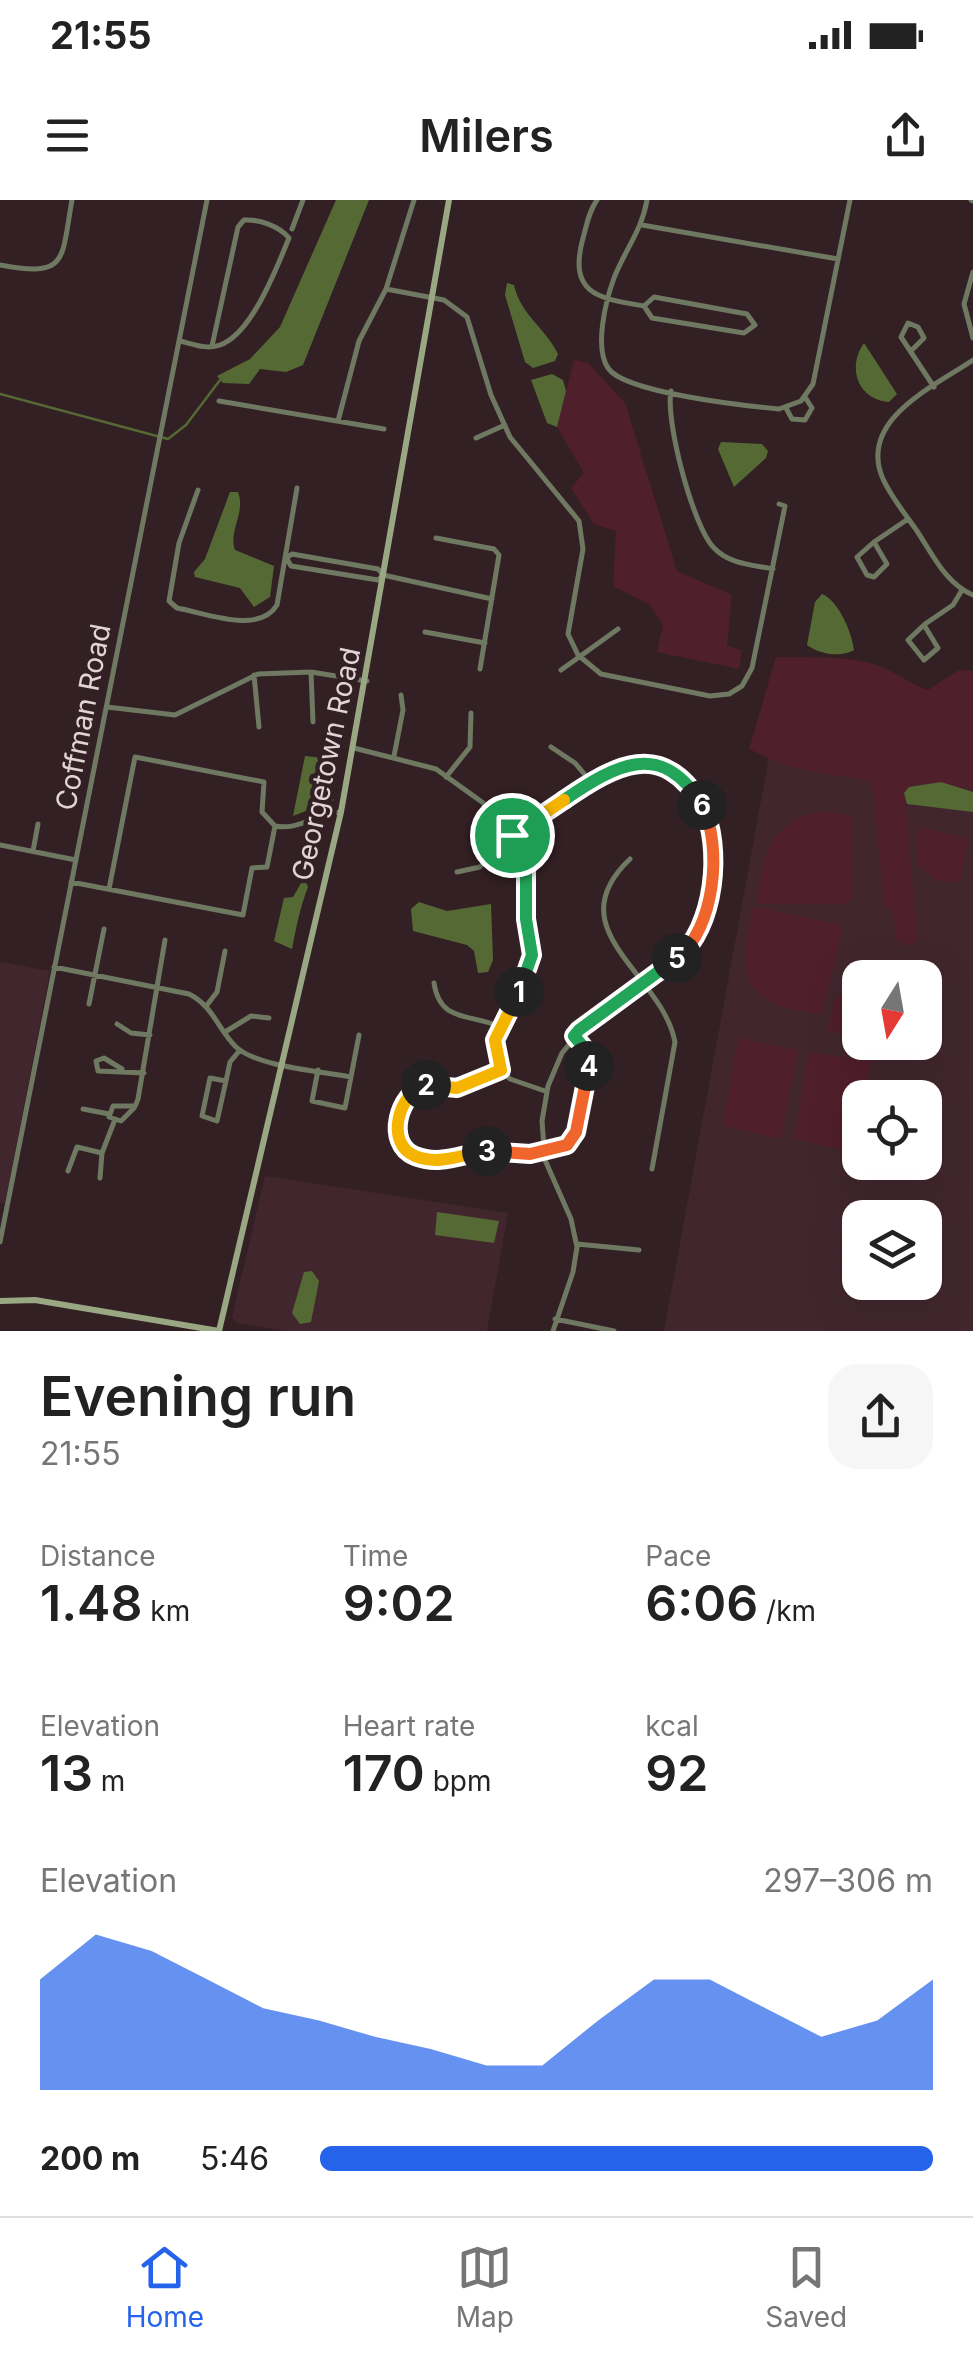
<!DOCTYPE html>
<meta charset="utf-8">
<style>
:root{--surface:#fff;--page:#f6f6f6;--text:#222;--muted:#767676;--line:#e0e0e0;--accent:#2563eb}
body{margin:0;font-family:Inter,sans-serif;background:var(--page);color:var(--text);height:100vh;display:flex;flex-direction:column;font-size:38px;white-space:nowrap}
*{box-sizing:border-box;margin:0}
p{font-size:32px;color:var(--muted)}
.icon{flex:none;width:55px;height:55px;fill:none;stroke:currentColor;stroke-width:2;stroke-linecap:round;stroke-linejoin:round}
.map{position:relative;height:1131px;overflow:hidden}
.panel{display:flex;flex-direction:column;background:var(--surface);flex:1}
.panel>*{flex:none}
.needle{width:65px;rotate:191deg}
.controls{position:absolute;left:842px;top:760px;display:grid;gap:20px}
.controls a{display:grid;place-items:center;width:100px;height:100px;border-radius:20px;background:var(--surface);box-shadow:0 10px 40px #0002;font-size:50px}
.pin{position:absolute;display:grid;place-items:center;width:85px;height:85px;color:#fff;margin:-42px;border:5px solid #fff;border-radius:50%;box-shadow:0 2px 10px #0007}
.km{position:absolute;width:50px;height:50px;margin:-25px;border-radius:50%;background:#222;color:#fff;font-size:28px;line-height:50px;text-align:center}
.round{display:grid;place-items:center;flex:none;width:105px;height:105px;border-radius:30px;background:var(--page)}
.head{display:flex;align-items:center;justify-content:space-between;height:170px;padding:0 40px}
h1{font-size:55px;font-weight:600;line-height:75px}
.figures{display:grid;grid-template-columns:repeat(3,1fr);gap:15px;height:170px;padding:10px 40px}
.figures div{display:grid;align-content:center}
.figures b{font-size:50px;font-weight:600}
.figures small{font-size:28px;font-weight:400}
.figures p{font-size:28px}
.chart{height:280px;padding:20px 40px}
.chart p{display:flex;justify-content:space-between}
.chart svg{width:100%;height:180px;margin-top:10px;fill:var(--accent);opacity:.7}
ul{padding:0 40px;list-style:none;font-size:32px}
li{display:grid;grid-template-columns:160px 120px 1fr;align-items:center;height:75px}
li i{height:25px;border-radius:12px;background:var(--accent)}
.status{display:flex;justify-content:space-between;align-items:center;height:70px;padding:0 50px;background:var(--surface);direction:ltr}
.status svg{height:28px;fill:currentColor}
header{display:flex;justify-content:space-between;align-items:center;height:130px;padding:0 40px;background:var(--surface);font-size:45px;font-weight:600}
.dock{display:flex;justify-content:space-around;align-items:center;height:140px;border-top:2px solid var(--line);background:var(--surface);font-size:28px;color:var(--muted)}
.dock a{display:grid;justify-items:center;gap:5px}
.dock .active{color:var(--accent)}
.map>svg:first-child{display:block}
.built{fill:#41272d;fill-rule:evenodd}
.green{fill:#501f2c}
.water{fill:#556934}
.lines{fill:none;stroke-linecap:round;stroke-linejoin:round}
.stream{stroke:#556934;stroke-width:2.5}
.street{stroke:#6f7962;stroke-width:5}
.secondary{stroke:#99a883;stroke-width:6}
.split-1-casing{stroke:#fff;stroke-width:20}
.split-2-casing{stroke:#fff;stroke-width:20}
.split-3-casing{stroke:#fff;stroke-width:20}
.split-4-casing{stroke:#fff;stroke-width:20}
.split-5-casing{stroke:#fff;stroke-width:20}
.split-6-casing{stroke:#fff;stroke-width:20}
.split-7-casing{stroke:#fff;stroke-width:20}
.split-8-casing{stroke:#fff;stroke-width:20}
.split-1{stroke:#22a559;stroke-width:12}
.split-2{stroke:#f5b400;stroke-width:12}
.split-3{stroke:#f5b400;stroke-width:12}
.split-4{stroke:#f0652b;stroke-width:12}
.split-5{stroke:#22a559;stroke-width:12}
.split-6{stroke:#f0652b;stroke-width:12}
.split-7{stroke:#22a559;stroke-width:12}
.split-8{stroke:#f5b400;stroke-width:12}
.labels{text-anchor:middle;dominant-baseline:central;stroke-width:9;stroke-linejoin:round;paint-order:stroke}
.street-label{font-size:28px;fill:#e1d4d6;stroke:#332024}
</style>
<div class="status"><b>21:55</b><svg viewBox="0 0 49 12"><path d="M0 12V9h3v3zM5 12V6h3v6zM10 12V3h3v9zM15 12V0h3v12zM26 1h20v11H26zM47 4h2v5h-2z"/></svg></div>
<header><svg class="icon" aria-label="menu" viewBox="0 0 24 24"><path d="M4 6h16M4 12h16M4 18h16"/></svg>Milers<svg class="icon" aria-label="share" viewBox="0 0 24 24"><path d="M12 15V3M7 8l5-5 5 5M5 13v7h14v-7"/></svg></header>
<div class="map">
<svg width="973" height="1131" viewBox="0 0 973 1131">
<rect width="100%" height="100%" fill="#332024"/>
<!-- built -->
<path class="built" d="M 771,546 L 973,578 L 973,1131 L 664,1131 ZM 860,778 L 925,778 L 925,842 L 860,842 ZM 860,898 L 925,898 L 925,962 L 860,962 ZM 860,1018 L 925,1018 L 925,1082 L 860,1082 Z
M 0,762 L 50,771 L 5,1004 L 0,1003 Z
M 265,976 L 508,1013 L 487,1131 L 288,1131 L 237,1123 L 232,1117 Z"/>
<!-- green -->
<path class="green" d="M 574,160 L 588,163 L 625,203 L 677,371 L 732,395 L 727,446 L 742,450 L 739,469 L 657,452 L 663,425 L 650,405 L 613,386 L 616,331 L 594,324 L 571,288 L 584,273 L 557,227 Z
M 776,457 C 809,458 848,455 879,466 C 896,472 910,484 928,490 L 959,470 L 973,471 L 973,589 L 917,583 L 905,593 L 917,739 L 911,746 L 895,740 L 894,713 L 884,704 L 872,582 L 786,566 L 749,549 Z
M 826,611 L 851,615 L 851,699 L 846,704 L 757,704 C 762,654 771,618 826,611 Z
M 921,627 L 968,639 L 960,682 L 937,681 L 918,665 L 916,639 Z
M 753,707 L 838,724 L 842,732 L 822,815 C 743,803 735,782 753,707 Z
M 860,779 L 860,833 L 827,833 L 834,799 Z
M 738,838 L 798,850 L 781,939 L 723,926 Z
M 809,852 L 871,861 L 864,897 L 860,898 L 853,953 L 794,938 Z"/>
<!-- water -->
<path class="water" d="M 336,0 L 369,0 L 303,165 L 286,172 L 260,169 L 249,184 L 223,183 L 217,176 L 250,159 L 280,127 Z
M 507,83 L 514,85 C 521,116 545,127 558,154 L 555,161 L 533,168 L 525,162 L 505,95 Z
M 864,143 L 897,194 L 889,202 C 857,199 847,167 864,143 Z
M 552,174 L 563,180 L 566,191 L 557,227 L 547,223 L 531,180 Z
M 721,242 L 762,244 L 768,251 L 766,258 L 734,287 L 718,249 Z
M 230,292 L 238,292 C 246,313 228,331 235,350 L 274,366 L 270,397 L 254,407 L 240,388 L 195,377 L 194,372 L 205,359 Z
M 822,394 C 839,401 852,433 854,450 C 840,458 819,454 807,445 L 815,402 Z
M 305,556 L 334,559 L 335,575 L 327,589 L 334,600 L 293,616 Z
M 941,582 L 973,592 L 973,612 L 907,604 L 904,593 L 909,587 Z
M 304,678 L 308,687 C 300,708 296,728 292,749 L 274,741 L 284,698 L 293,697 Z
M 419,702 L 447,711 L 491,704 L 493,760 L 488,772 L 478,773 L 474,751 L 467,745 L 413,731 L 411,709 Z
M 437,1012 L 499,1021 L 494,1043 L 435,1035 Z
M 312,1071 L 319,1081 L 311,1122 L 300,1124 L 292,1113 L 304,1072 Z"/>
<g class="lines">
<!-- stream -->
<path class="stream" d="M 0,194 L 168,239 L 186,225 L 220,180"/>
<!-- street -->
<path class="street" d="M 597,0 C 589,11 587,24 583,38 C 568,94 597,98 644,106
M 647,0 C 642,30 625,50 614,78 C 606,100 594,147 608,168 C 624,193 747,206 779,209 L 801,201 L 813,184 L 850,0
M 971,0 L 973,1
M 642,25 L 838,59
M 292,29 L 303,0
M 0,65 C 69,78 61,60 72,0
M 973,72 L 964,104 L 973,138
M 386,89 L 444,100 L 467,117 L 491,195 L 510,237 L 579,321 L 583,349 L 568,434 L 578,455 L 601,474 L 710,496 L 729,494 L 742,486 L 752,468 L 785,306 L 779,304
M 654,97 L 747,114 L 755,125 L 744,133 L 652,118 L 644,106 Z
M 180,141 C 193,144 207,150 220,145 C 252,134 277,67 289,38 C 279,26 259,19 244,20 L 238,27 L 212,146
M 911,151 L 924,138 L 918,127 L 908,123 L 901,137 L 934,187
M 973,160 C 935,186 857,220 883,279 C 891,297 906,315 917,331 C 933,355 946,384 973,395
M 671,191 C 665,220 693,327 714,348 C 729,364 753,365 773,369
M 219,201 L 384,229
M 786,208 L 792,219 L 805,220 L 812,208 L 805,197
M 338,221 L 359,141 L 386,89 L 414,0
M 476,238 L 505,225
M 198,290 L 179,343 L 169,401 L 177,408 C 205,413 259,435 277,405 L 297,288
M 436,338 L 494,349 L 499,355 L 480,469
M 874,342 L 887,364 L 874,377 L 867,375 L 857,357 Z
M 874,342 L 908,319
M 285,359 L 292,354 L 378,369 L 383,375 L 492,399
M 287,359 L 291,366 L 378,380 L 382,376
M 925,424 L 953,405 L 962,390
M 924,425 L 938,448 L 924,460 L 908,440 Z
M 425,432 L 485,443
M 561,470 L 618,429
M 311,472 L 313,522
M 254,475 L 259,527
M 107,507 L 175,515 L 258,474 L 311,472 L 367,481
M 551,547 L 575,563 L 591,582
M 354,548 L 436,569 L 500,615 L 521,649 L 526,666 L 526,719 L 532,763 L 497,833 L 494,851 L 501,870 L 510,879 L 545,891
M 394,556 L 403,510 L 401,495
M 446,577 L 470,547 L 471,513
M 0,645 L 76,660
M 33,651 L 38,624
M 630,659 C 555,730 662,773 675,842 L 652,969
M 457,672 L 480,667 L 503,640 L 602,574 L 628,564 L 656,565 L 680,578 L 698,599 L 711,629 L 713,666 L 694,742 L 590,819 L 562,853 L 548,886 L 542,921 L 545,960 L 571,1019 L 577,1047 L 573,1072 L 553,1131
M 71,682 L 243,715 L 252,668 L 267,667 L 275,626
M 109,689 L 135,557 L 264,582 L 262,612 L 275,626 C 298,631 318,613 341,612
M 54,767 L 189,794 C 213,806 218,829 236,847 C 258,867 320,871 351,877
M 434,783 C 440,824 472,813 500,827
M 89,804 L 104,729
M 207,805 L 217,792 L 225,751
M 117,824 L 131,833 L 150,835
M 225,832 L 251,816 L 269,818
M 122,869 L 104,858 L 96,861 L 98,871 L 144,873
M 318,870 L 312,901 L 345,908 L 359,835
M 501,870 C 488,879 470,887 455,888 C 424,891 409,874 401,917 C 398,929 397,937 404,948 C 431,971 458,951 487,951 C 514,952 538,957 565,947 C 578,935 592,873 588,855 C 586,847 581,842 574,836
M 210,878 L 226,881 L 217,921 L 202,916 Z
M 226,881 L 230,862 L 240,850
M 135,906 L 113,906 L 109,917 L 121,921 L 134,908 C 136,905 137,902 138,899 L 165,740
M 83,909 L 109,914
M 68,971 L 77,947 L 102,953
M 100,978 L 102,953 L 114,922
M 0,1042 L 207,0
M 577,1044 L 639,1050
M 555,1119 L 614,1131"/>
<!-- secondary -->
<path class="secondary" d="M 0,1101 L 35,1100 L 219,1131
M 219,1131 L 341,612 L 449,0"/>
</g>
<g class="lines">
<!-- split-1 casing -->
<g class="split-1-casing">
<path id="split-1" d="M 512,635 L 526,664 L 526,719 L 532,755 L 519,792"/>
</g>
<!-- split-2 casing -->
<g class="split-2-casing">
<path id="split-2" d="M 426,885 L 457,888 L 501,870 L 495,840 L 519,792"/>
</g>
<!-- split-3 casing -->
<g class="split-3-casing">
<path id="split-3" d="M 426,885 C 399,892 384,943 415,956 C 440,966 462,954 487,951"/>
</g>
<!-- split-4 casing -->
<g class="split-4-casing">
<path id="split-4" d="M 487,951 L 530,954 L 567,945 L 576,932 L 589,866"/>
</g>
<!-- split-5 casing -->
<g class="split-5-casing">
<path id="split-5" d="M 589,866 L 586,850 L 574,836 L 579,830 L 677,758"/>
</g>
<!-- split-6 casing -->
<g class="split-6-casing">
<path id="split-6" d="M 677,758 C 715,729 723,646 702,605"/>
</g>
<!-- split-7 casing -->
<g class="split-7-casing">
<path id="split-7" d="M 564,600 C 615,565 662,538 702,605"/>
</g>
<!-- split-8 casing -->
<g class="split-8-casing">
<path id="split-8" d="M 512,635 L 564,600"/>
</g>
<!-- split-1 -->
<use href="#split-1" class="split-1"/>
<!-- split-2 -->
<use href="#split-2" class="split-2"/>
<!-- split-3 -->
<use href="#split-3" class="split-3"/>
<!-- split-4 -->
<use href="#split-4" class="split-4"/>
<!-- split-5 -->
<use href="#split-5" class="split-5"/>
<!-- split-6 -->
<use href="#split-6" class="split-6"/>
<!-- split-7 -->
<use href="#split-7" class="split-7"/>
<!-- split-8 -->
<use href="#split-8" class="split-8"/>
</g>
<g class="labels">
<!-- street labels -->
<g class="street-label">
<text transform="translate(83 517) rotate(-79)">Coffman Road</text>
<text transform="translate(326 564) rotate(-78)">Georgetown Road</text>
</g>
</g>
</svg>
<div class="controls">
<a><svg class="needle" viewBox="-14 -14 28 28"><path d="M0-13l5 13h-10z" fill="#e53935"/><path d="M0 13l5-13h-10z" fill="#767676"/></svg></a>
<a><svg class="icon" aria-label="locate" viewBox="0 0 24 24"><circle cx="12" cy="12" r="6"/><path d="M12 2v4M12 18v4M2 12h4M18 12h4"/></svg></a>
<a><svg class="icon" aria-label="layers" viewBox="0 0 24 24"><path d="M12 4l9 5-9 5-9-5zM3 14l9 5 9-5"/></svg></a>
</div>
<div class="pin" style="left:512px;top:635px;background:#1e9e55"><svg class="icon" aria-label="arrive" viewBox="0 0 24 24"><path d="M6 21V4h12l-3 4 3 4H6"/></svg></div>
<b class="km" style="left:519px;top:792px">1</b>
<b class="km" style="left:426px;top:885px">2</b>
<b class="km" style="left:487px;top:951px">3</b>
<b class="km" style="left:589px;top:866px">4</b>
<b class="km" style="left:677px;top:758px">5</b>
<b class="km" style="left:702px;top:605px">6</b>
</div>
<section class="panel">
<div class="head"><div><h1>Evening run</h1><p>21:55</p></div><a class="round"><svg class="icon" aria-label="share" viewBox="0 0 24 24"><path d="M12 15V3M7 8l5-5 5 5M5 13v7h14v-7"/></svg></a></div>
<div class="figures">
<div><p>Distance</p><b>1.48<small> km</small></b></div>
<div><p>Time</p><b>9:02</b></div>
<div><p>Pace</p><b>6:06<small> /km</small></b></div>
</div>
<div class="figures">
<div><p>Elevation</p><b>13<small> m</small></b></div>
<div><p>Heart rate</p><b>170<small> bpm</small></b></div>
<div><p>kcal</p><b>92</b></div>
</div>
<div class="chart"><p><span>Elevation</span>297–306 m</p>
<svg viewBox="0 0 160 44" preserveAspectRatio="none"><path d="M0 44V17L10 6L20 10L30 17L40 24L50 27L60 31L70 34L80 38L90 38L100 27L110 17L120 17L130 24L140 31L150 27L160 17V44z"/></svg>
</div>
<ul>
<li><b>200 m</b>5:46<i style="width:100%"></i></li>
</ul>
</section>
<nav class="dock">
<a class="active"><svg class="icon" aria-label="home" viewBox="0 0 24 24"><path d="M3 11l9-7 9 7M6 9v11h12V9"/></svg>Home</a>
<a><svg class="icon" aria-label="map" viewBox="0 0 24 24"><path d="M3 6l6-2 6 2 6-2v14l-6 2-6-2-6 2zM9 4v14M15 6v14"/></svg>Map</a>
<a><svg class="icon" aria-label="saved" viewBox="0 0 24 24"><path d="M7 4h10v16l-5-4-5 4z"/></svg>Saved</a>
</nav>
